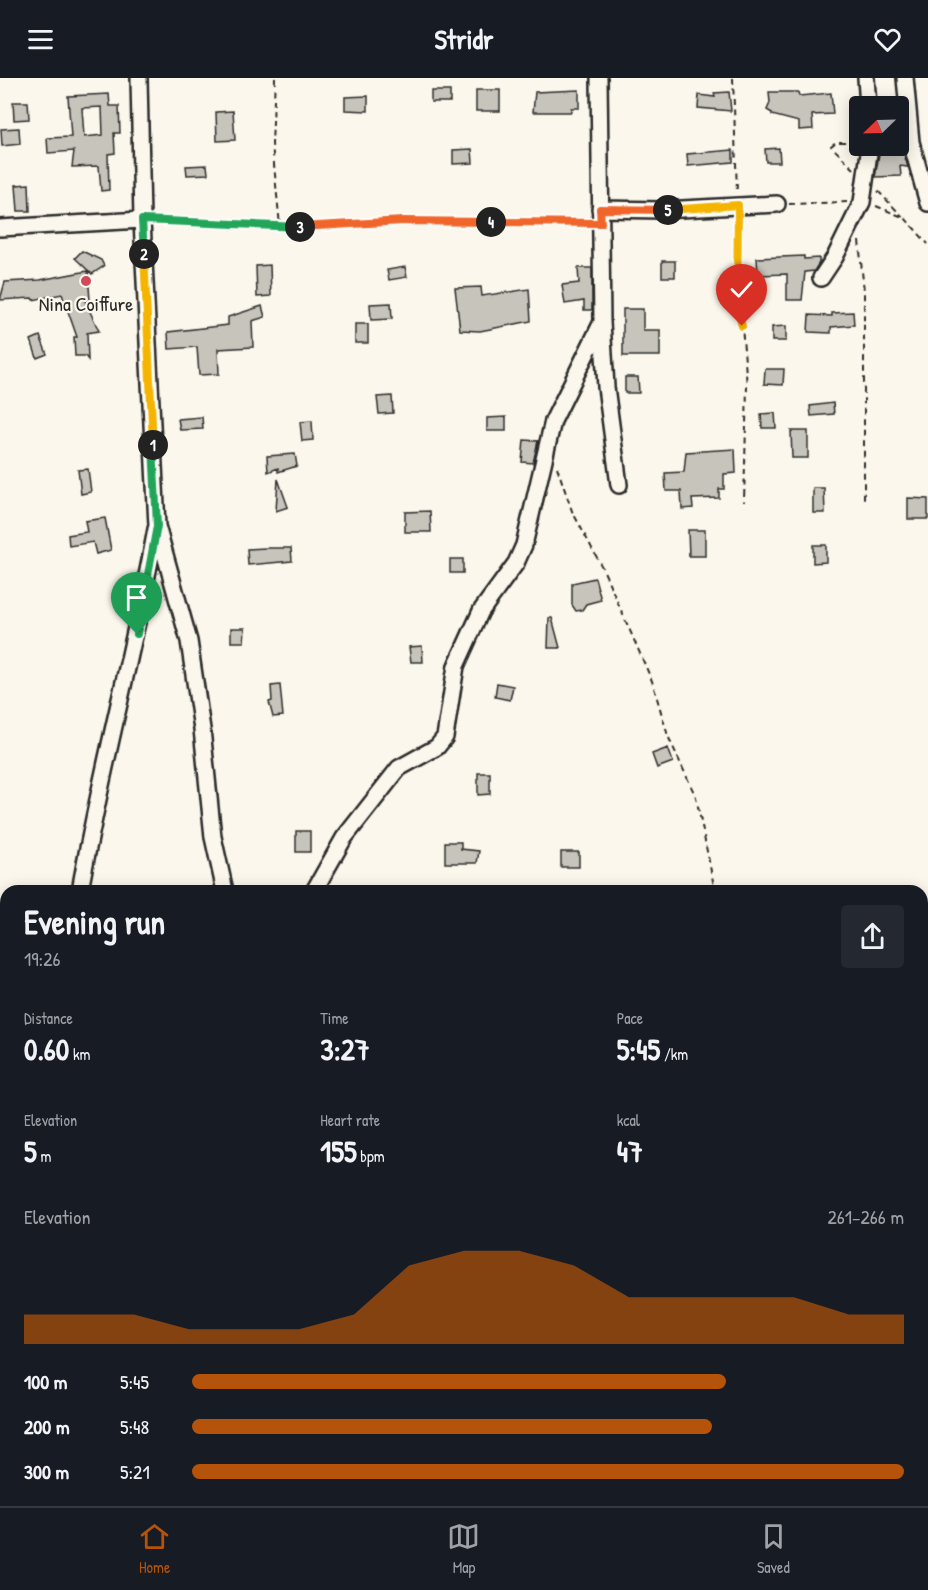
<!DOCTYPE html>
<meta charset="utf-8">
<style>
:root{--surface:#171b24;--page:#242831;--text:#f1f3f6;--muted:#9ea1a6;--line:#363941;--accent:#b45309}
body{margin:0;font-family:"Patrick Hand",sans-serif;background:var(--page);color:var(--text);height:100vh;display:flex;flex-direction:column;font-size:22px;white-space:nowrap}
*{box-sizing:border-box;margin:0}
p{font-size:20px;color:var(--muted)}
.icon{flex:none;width:33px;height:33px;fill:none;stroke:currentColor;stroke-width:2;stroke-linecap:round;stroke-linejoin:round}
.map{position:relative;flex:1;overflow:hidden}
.panel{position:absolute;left:0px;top:807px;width:928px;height:621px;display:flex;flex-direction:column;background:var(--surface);border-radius:18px 18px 0 0;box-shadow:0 3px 15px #0003}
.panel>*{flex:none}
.needle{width:39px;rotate:247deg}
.tools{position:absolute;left:849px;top:18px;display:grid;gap:12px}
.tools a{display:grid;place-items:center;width:60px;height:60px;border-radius:6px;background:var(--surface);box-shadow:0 3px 15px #0003;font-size:30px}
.pin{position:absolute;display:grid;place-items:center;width:51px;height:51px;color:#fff;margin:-62px -26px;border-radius:50% 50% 50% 0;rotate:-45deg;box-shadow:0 0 6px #0007}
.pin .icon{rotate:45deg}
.km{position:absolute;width:30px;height:30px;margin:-15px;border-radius:50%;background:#222;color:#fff;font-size:16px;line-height:30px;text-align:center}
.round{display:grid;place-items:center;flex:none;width:63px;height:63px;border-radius:6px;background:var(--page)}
.overview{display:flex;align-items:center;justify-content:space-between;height:102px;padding:0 24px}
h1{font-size:33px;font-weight:800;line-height:45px}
.figures{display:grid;grid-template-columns:repeat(3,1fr);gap:9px;height:102px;padding:6px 24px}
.figures div{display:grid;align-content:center}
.figures b{font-size:30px;font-weight:800}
.figures small{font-size:16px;font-weight:400}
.figures p{font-size:16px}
.chart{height:168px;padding:12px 24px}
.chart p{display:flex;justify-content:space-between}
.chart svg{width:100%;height:108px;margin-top:6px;fill:var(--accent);opacity:.7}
ul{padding:0 24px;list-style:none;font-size:20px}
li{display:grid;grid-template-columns:96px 72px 1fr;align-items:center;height:45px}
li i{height:15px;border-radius:8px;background:var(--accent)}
header{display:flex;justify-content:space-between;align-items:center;height:78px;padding:0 24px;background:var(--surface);font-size:27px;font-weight:800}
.tabs{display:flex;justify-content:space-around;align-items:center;height:84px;border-top:2px solid var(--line);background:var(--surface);font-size:16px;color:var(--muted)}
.tabs a{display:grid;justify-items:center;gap:3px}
.tabs .active{color:var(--accent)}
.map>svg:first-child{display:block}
.building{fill:#c7c4bc;stroke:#2b2b2b;stroke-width:1.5;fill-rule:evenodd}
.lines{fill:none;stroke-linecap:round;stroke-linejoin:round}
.minor-casing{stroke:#2b2b2b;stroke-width:20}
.path{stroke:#2b2b2b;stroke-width:2;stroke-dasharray:6 4.5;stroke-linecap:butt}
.minor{stroke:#fbf7ec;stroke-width:15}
.split-1-casing{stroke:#fff;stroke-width:12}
.split-2-casing{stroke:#fff;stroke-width:12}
.split-3-casing{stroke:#fff;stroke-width:12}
.split-4-casing{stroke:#fff;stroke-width:12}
.split-5-casing{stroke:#fff;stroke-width:12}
.split-6-casing{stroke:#fff;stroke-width:12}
.split-1{stroke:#22a559;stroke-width:8}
.split-2{stroke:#f5b400;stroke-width:8}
.split-3{stroke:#22a559;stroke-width:8}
.split-4{stroke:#f0652b;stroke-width:8}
.split-5{stroke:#f0652b;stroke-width:8}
.split-6{stroke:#f5b400;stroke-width:8}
.poi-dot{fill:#d1495b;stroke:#fbf7ec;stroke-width:2}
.labels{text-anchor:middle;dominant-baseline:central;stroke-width:4.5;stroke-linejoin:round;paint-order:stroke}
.poi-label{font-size:20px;fill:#2b2b2b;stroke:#fbf7ec}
</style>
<header><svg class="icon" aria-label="menu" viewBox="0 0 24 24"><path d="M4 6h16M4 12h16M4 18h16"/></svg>Stridr<svg class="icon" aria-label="heart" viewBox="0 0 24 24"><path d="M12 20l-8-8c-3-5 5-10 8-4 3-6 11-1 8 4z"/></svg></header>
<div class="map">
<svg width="928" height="1428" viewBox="0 0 928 1428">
<rect width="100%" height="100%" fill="#fbf7ec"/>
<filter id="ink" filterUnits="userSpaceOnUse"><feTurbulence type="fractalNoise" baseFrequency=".0167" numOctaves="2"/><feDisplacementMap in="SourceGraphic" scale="12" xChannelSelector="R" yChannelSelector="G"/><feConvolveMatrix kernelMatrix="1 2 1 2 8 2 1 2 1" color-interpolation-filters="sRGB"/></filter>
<g filter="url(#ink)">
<!-- building -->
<path class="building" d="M 476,12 L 500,12 L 500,33 L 476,33 Z
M 579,12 L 579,30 L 571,30 L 571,34 L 533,34 L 535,14 Z
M 431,13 L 450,13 L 450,24 L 431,24 Z
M 729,14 L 731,33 L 698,30 L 699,17 L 715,19 L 714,15 Z
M 769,14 L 798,14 L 799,18 L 831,15 L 833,36 L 812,37 L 813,51 L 799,52 L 799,44 L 772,37 L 772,35 L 767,32 L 770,25 Z
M 109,16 L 110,28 L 119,28 L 120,55 L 114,55 L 115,75 L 108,76 L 109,112 L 101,113 L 99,88 L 72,89 L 74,73 L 48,75 L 47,60 L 71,59 L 68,18 ZM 102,29 L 103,57 L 84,59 L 82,30 Z
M 368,18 L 368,33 L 345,32 L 345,19 Z
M 13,24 L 28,24 L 29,41 L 14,42 Z
M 233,33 L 235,62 L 217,63 L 216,34 Z
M 19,50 L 20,66 L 2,68 L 1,51 Z
M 779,70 L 780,84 L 766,84 L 765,71 Z
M 880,70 L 903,73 L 908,89 L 900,88 L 901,98 L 875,99 Z
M 472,71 L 473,85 L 453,86 L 453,72 Z
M 733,72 L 733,84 L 688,88 L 687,76 Z
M 207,87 L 208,96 L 187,97 L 186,88 Z
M 29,106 L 30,133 L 18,133 L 16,107 Z
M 82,173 L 101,182 L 104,188 L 92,196 L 75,180 Z
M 804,178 L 804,181 L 819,180 L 819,185 L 814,193 L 805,194 L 802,222 L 787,222 L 787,196 L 758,197 L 757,180 Z
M 662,183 L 675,183 L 675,199 L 662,199 Z
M 270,187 L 271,218 L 257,219 L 256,188 Z
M 405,189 L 407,199 L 389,202 L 387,192 Z
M 578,190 L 592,190 L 592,232 L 584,232 L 584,223 L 565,226 L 562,207 L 579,205 Z
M 88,193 L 90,223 L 85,223 L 99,253 L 87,255 L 88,282 L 85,278 L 75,278 L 74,259 L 77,259 L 62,216 L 33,222 L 32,220 L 0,222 L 5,204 L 40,202 Z
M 481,209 L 482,218 L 529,211 L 531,243 L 480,253 L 460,252 L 455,210 Z
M 391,225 L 392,241 L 371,242 L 370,226 Z
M 262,228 L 265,239 L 252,243 L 253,269 L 218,271 L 219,296 L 199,297 L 197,269 L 169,271 L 168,254 L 228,247 L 228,239 Z
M 623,231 L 643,231 L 643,252 L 660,252 L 660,278 L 623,278 Z
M 853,234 L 854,247 L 831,249 L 831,255 L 808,254 L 809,237 L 832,238 L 832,235 Z
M 355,246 L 368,246 L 368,265 L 355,265 Z
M 786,248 L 786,263 L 772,263 L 772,249 Z
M 40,258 L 47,276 L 37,280 L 31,262 Z
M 765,291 L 784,291 L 783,307 L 764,306 Z
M 625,299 L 638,299 L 639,315 L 625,315 Z
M 392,318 L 393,335 L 379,336 L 377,319 Z
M 833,325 L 834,336 L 811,338 L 810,328 Z
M 775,335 L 776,350 L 762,350 L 761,336 Z
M 202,339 L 203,351 L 180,352 L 178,341 Z
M 506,339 L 506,353 L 487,353 L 487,340 Z
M 312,343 L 313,362 L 302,363 L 300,344 Z
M 791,353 L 808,353 L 808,380 L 792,380 Z
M 524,362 L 538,363 L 533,385 L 522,384 Z
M 735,371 L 736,395 L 724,396 L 724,411 L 719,411 L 719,420 L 692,421 L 693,430 L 682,431 L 681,413 L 666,413 L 665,395 L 684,394 L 686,374 Z
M 295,376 L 297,388 L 278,394 L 278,390 L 268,394 L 267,378 Z
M 88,391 L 91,414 L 81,416 L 78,392 Z
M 278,401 L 288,429 L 276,433 Z
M 813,410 L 824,410 L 825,435 L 813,435 Z
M 908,420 L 928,421 L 928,441 L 908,441 Z
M 430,433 L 431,454 L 405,454 L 405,434 Z
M 105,440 L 111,472 L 96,476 L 93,464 L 69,468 L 68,457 L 87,454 L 85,443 Z
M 688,452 L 705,452 L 705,478 L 689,478 Z
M 813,467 L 826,467 L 826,484 L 813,485 Z
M 266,470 L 291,470 L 292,483 L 248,487 L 247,471 Z
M 450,481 L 463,481 L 463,495 L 450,495 Z
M 595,500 L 601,522 L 586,526 L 582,532 L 576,533 L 572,527 L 572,505 Z
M 549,540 L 552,540 L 560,570 L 548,570 Z
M 231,550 L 245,550 L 244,564 L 231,564 Z
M 422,568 L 423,584 L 411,584 L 409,569 Z
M 497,605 L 513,608 L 510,622 L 495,619 Z
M 280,607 L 283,638 L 273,639 L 269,624 L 272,623 L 271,608 Z
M 668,670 L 673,684 L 657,690 L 652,676 Z
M 478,695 L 490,695 L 490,716 L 478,717 Z
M 296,753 L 310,753 L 310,774 L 296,774 Z
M 445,764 L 461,764 L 461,771 L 479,773 L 477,785 L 445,785 Z
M 561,774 L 579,774 L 579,789 L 561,789 Z"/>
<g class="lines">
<!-- minor casing -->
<g class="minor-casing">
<path id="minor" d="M 139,0 L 142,142 L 157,448 L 189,563 L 202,651 L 213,759 L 225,813
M 599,0 L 602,244 L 606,309 L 619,407
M 866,0 L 868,28
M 905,0 L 911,64 L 928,125
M 600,131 L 663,132 L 777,126
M 0,150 L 142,142
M 821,200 L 835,179 L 862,124 L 870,68
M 80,813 C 101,692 134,572 156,451
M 314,813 L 344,760 L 399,690 L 437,669 L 445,659 L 456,588 L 481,533 L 516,485 L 524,467 L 553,343 L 602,244
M 0,872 L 6,890
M 0,1084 L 6,1084"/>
</g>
<!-- path -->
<path class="path" d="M 275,0 L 272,66 L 280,148
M 733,0 L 737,114
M 854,91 L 831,68 L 836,64 L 857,64
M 878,113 L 903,139
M 789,126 L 847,124
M 876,128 L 905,140 L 928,166
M 737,140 L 737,230 L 742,248 L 747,308 L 744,424
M 154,143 L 307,150 L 403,143 L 586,145
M 859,163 L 864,213 L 864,424
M 557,389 L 572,433 L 603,491 L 652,603 L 668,658 L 696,719 L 715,813
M 911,1422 L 915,1428"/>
<!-- minor -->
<use href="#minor" class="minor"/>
</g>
</g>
<g class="lines" filter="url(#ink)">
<!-- split-1 casing -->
<g class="split-1-casing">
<path id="split-1" d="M 137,556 L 157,448 L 153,367"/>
</g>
<!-- split-2 casing -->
<g class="split-2-casing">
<path id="split-2" d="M 144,176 L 153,367"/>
</g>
<!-- split-3 casing -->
<g class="split-3-casing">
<path id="split-3" d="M 144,176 L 142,142 L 300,149"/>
</g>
<!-- split-4 casing -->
<g class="split-4-casing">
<path id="split-4" d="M 300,149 L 403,143 L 491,144"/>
</g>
<!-- split-5 casing -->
<g class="split-5-casing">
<path id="split-5" d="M 491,144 L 601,145 L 600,131 L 668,132"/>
</g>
<!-- split-6 casing -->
<g class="split-6-casing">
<path id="split-6" d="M 668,132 L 738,127 L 737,230 L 742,248"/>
</g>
<!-- split-1 -->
<use href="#split-1" class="split-1"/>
<!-- split-2 -->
<use href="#split-2" class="split-2"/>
<!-- split-3 -->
<use href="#split-3" class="split-3"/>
<!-- split-4 -->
<use href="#split-4" class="split-4"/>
<!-- split-5 -->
<use href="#split-5" class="split-5"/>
<!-- split-6 -->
<use href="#split-6" class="split-6"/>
</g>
<!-- markers -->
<circle class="poi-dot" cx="86" cy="203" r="6"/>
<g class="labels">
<!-- poi labels -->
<g class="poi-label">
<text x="86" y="225">Nina Coiffure</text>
</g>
</g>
</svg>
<div class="tools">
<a><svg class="needle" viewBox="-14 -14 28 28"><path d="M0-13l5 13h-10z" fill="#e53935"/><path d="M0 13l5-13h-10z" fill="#9ea1a6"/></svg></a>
</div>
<div class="pin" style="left:137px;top:556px;background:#1e9e55"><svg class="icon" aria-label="arrive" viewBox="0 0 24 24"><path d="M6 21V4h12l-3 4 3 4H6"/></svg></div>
<div class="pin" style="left:742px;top:248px;background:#d93025"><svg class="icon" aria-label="check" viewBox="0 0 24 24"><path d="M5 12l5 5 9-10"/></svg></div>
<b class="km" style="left:153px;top:367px">1</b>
<b class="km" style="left:144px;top:176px">2</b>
<b class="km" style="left:300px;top:149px">3</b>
<b class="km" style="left:491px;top:144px">4</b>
<b class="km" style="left:668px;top:132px">5</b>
<section class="panel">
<div class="overview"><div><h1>Evening run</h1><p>19:26</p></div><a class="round"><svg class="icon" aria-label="share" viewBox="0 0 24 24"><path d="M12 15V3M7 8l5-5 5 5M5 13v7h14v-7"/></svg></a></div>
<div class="figures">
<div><p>Distance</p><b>0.60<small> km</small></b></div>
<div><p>Time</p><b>3:27</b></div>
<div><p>Pace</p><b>5:45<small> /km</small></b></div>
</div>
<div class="figures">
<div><p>Elevation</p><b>5<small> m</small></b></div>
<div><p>Heart rate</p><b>155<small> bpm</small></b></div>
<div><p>kcal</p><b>47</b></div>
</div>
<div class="chart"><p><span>Elevation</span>261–266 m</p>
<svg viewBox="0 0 160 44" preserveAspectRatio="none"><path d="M0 44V32L10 32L20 32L30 38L40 38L50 38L60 32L70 12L80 6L90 6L100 12L110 25L120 25L130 25L140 25L150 32L160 32V44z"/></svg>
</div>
<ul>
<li><b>100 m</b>5:45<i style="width:75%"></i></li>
<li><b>200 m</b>5:48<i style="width:73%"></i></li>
<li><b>300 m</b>5:21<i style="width:100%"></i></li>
</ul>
</section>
</div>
<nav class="tabs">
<a class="active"><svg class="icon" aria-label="home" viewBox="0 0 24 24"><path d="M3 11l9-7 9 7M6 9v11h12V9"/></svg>Home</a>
<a><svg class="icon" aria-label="map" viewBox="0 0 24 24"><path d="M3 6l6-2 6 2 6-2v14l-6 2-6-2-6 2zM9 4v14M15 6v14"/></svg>Map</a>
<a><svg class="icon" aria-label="saved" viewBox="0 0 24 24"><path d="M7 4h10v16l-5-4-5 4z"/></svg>Saved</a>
</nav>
